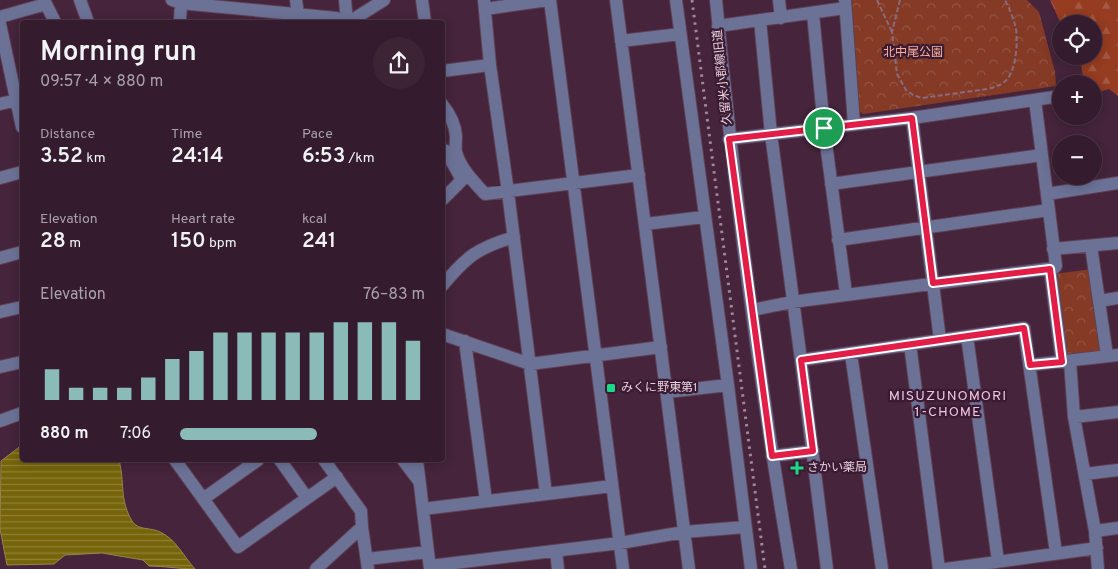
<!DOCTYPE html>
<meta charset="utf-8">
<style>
:root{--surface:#341b2d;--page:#3c2435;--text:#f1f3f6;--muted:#a9a1aa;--line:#4e3949;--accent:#8bbbb9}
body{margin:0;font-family:Overpass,"Noto Sans JP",sans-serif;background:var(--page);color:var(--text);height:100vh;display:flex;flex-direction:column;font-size:19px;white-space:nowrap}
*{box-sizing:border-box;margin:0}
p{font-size:16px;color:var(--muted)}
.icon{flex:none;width:28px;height:28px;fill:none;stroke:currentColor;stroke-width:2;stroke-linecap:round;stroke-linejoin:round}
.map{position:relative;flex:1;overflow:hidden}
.sheet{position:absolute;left:20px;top:20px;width:425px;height:442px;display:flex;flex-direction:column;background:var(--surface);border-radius:5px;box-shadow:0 2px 12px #0003,0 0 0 1px var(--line)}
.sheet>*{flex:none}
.buttons{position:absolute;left:1052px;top:15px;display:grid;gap:10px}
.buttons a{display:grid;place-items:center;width:50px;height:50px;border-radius:50%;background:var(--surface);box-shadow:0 2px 12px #0003,0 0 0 1px var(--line);font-size:25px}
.pin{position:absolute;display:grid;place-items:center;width:42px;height:42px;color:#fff;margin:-21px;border:2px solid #fff;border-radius:50%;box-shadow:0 1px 5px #0007}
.round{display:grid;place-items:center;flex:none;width:52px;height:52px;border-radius:26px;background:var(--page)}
.head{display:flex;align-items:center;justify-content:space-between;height:85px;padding:0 20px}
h1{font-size:28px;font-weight:600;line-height:38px}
.stats{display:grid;grid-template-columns:repeat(3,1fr);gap:8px;height:85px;padding:5px 20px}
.stats div{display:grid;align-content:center}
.stats b{font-size:21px;font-weight:600}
.stats small{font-size:14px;font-weight:400}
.stats p{font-size:14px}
.chart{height:140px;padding:10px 20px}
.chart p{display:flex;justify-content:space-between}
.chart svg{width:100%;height:90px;margin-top:5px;stroke:var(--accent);stroke-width:6}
ul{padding:0 20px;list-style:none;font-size:16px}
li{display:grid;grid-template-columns:80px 60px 1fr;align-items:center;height:38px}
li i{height:12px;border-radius:6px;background:var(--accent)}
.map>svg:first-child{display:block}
.forest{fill:url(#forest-firs)}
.park{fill:url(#park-crowns)}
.water{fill:url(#water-rules);stroke:#97854a}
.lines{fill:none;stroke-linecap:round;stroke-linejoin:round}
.minor-casing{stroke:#5f4056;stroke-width:14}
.path{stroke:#886b80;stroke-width:2;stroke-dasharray:5 2.5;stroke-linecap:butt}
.minor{stroke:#6c7296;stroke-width:12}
.rail{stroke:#a2879a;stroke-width:3;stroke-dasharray:2.5 5;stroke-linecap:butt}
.route-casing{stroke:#fff;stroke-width:10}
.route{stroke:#e11d48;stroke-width:6}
.poi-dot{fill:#1cd988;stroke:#3a1b32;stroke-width:2}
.labels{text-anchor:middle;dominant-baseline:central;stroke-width:4.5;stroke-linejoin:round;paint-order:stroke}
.park-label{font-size:12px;fill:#fbb09a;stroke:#3a1b32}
.street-label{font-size:12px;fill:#e7d1e0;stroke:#3a1b32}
.poi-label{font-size:12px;fill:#e7d1e0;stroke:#3a1b32;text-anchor:start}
.neighbourhood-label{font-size:14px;letter-spacing:1px;fill:#edc3e0;stroke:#3a1b32}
</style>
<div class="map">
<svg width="1118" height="569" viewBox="0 0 1118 569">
<defs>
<pattern id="forest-firs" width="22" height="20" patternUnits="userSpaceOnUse" patternTransform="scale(1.25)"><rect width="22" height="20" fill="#953c21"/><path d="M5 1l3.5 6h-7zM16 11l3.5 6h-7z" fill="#a45741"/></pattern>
<pattern id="park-crowns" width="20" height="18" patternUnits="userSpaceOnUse" patternTransform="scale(1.25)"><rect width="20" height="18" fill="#843a24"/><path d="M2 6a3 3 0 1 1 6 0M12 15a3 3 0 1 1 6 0" fill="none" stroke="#955544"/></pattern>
<pattern id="water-rules" width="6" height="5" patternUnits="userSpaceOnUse" patternTransform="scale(1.25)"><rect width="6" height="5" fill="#756409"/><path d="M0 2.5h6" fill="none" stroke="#8f8038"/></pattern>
</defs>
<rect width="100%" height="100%" fill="#45243c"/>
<!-- forest -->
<path class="forest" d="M 1050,0 L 1118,0 L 1118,96 L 1109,89 L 1099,92 L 1097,97 L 1094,99 L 1094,84 L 1084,84 L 1081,64 L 1077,56 L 1094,56 L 1094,24 L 1061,24 Z"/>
<!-- park -->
<path class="park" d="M 852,0 L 1027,0 L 1039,12 L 1055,72 L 1056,86 L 863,114 L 859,111 Z
M 1092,269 L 1103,352 L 1065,357 L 1054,274 Z"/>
<!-- water -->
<path class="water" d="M 22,445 L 22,460 L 119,460 C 125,482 119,499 132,521 C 138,531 151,527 160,532 C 176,539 184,557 195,569 C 179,569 165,566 149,566 L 143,560 L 102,553 L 65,555 L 54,564 L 7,565 L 0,529 L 1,461 Z"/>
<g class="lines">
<!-- minor casing -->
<g class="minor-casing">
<path id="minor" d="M 44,0 L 55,22
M 80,0 L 88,22
M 172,0 L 180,3 L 336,18 L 345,22
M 296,0 L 298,14
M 345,0 L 347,22
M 422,0 L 425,22
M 484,0 L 490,65 L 508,192 L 546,494
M 550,0 L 623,569
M 616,0 L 689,569
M 676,0 L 728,385 L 751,569
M 716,0 C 734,190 759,380 791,569
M 779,0 L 781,18
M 845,0 L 854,124
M 485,9 L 548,0
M 813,14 L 824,128 L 846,294
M 0,17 L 46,4
M 760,20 L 771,134 L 801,360
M 180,22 L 181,0
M 349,22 L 384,0
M 0,24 L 22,127
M 718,26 L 845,8
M 621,41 L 680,34
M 442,71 L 490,65
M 0,104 L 22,99
M 442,104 C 450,114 455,123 456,136 C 456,141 455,147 456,152 C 460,168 474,182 485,194 L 639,175
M 912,118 L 940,340
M 729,139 L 912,118 L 1054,97
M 442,149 L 446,151 L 462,180 L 442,200
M 0,178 L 22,172
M 831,184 L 1042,155
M 1047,194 L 1118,183
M 645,224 L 704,217
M 838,240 L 1049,210
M 1091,246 L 1099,301 L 1118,298
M 1053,249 L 1118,243
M 0,258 L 22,252
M 1050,269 L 1062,362
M 442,286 C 466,257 477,248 514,237
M 1099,301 L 1107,356
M 752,310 L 792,302 L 1054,268 L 1056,266 L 1035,100
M 0,312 L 22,307
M 442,334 L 530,364 L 661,347
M 967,336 L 998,561
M 465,341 L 486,501
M 910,344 L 939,569
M 851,354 L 882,569
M 1070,361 L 1074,417 L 1095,531 L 1098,569
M 1030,365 L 1118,355
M 0,367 L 22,362
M 667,392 L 728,385
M 1074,417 L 1118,412
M 0,421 L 22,413
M 772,456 L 813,451
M 175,460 L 238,547 L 337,477
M 280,460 L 307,498
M 324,460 L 361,511 L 362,527 L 368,569
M 403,460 L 419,481
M 417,460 L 430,569
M 1085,474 L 1118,470
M 203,499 L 258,460
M 423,509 L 612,486
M 1095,531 L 1118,528
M 556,551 L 558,569
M 367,559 L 428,552
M 430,566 L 620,543 L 684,532 L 745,527
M 316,569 L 362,527
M 827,569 L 801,360 L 1024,328 L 1056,553
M 946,569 L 1097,548"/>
</g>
<!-- path -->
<path class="path" d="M 877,0 L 892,32
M 900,0 L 892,32 L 897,74 L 906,90 L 913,95 L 922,98 L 987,89 C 995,87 1003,85 1008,78 C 1016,68 1019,38 1015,25 C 1013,17 1009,8 1005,0"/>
<!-- minor -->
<use href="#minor" class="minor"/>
<!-- rail -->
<path class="rail" d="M 692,0 L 765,569"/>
</g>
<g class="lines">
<!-- route casing -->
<g class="route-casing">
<path id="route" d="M 912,118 L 933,283 L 1050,269 L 1062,362 L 1030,365 L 1024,328 L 801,360 L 813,451 L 772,456 L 729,139 Z"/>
</g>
<!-- route -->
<use href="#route" class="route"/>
</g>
<!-- markers -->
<g class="poi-dot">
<rect x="606" y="383" width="10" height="10" rx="2.5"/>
<path d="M794.5 460.5h5v5h5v5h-5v5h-5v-5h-5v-5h5z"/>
</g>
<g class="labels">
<!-- park labels -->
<g class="park-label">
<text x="913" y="53">北中尾公園</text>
</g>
<!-- street labels -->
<g class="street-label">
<text transform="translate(723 77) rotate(-96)">久留米小郡線旧道</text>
</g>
<!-- poi labels -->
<g class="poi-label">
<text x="621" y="388">みくに野東第1</text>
<text x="807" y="468">さかい薬局</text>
</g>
<!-- neighbourhood labels -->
<g class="neighbourhood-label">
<text x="948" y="396">MISUZUNOMORI<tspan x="948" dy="16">1-CHOME</tspan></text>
</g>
</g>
</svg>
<div class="buttons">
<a><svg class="icon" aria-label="locate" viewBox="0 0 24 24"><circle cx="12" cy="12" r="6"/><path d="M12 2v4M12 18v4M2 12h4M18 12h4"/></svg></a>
<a>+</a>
<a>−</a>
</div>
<div class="pin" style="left:824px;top:128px;background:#1e9e55"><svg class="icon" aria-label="arrive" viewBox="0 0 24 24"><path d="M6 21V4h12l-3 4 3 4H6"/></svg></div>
<section class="sheet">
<div class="head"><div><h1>Morning run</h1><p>09:57 · 4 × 880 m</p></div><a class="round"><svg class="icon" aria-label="share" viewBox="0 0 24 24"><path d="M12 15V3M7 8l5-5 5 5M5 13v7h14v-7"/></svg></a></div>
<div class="stats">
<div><p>Distance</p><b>3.52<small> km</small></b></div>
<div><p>Time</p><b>24:14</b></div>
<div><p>Pace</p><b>6:53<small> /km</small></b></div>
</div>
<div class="stats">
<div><p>Elevation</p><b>28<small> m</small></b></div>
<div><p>Heart rate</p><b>150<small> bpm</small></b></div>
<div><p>kcal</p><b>241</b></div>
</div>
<div class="chart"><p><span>Elevation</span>76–83 m</p>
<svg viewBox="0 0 160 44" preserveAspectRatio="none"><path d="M5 44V29M15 44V38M25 44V38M35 44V38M45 44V33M55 44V24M65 44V20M75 44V11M85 44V11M95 44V11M105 44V11M115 44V11M125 44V6M135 44V6M145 44V6M155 44V15"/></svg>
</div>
<ul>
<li><b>880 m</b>7:06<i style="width:56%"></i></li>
</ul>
</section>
</div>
